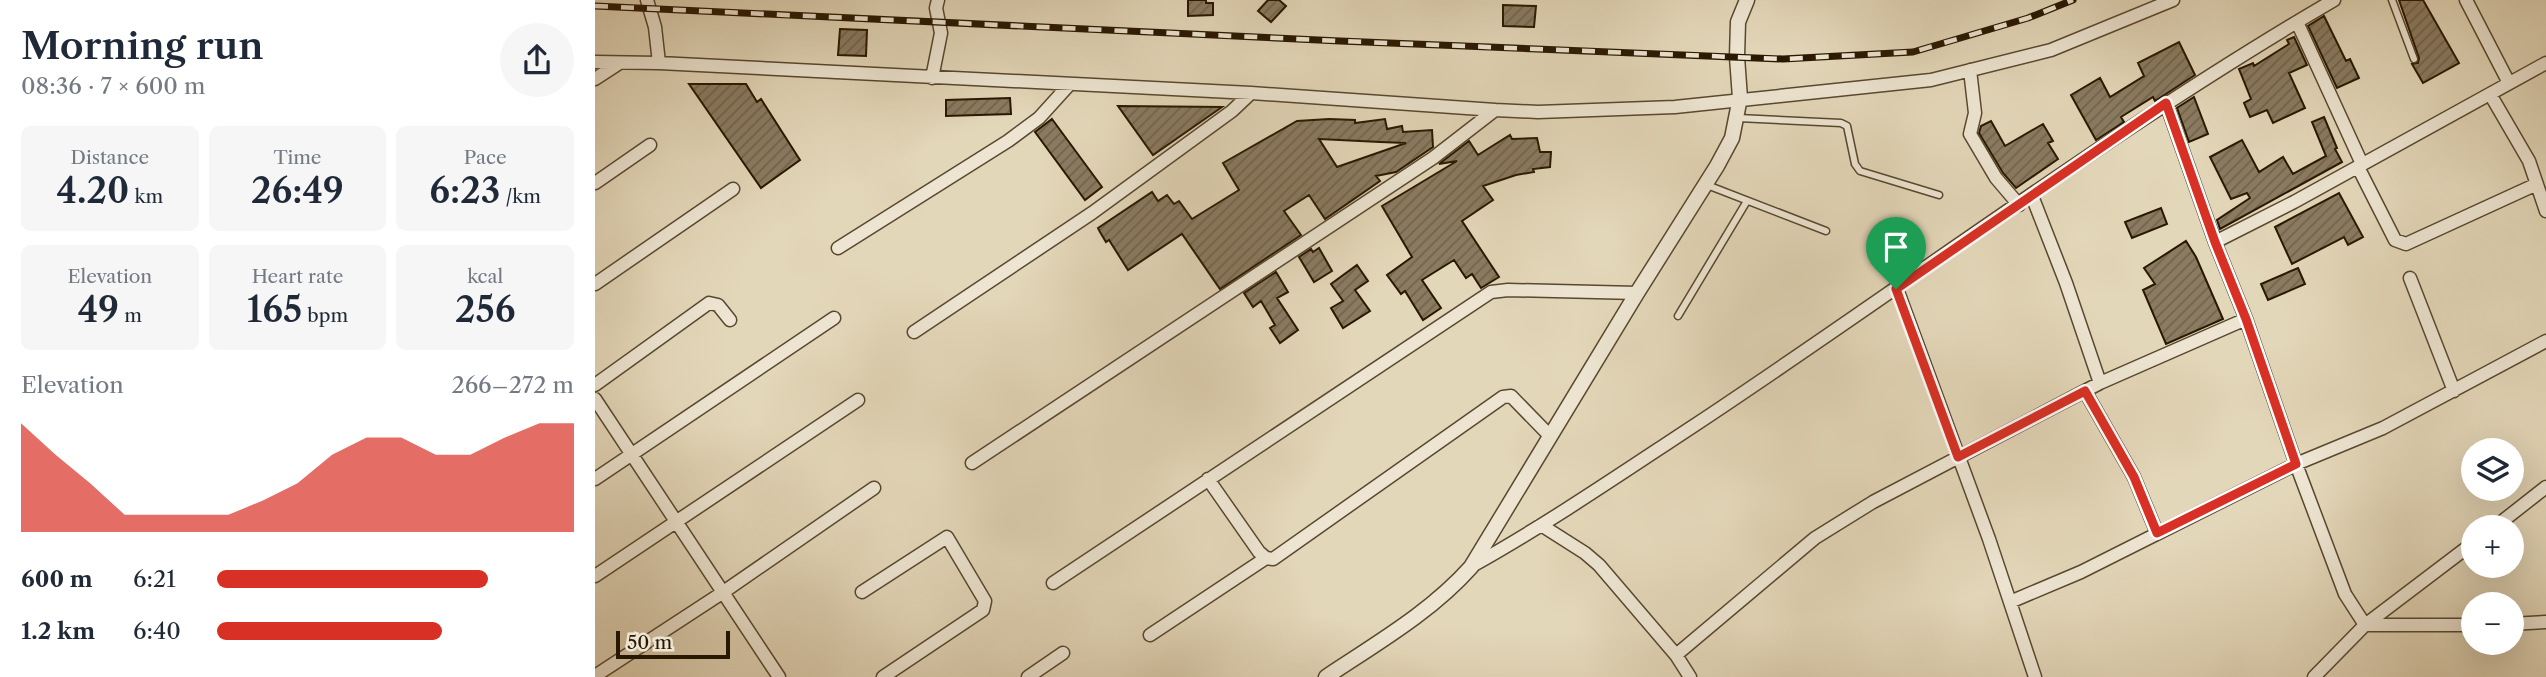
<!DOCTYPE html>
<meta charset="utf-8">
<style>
:root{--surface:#fff;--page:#f6f6f7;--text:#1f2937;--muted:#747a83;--accent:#d93025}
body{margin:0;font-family:"Libre Caslon Text",serif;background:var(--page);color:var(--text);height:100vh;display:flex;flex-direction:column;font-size:26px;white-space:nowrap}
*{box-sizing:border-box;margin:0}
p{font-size:23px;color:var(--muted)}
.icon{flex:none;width:38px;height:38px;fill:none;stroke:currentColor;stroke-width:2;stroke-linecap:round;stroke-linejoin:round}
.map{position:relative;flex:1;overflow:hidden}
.panel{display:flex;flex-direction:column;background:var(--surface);width:595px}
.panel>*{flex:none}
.controls{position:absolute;left:1866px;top:438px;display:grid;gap:14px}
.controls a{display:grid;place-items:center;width:63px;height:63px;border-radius:50%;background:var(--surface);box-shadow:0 7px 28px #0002;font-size:35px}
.scale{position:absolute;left:21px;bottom:18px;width:114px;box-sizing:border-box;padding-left:7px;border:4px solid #291801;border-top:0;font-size:19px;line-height:24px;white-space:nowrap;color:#291801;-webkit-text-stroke:5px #ede5d2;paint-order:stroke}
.pin{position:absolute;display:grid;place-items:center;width:60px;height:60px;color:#fff;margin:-72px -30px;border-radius:50% 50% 50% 0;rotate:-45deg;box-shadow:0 0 7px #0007}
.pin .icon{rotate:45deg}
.round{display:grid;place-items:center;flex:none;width:74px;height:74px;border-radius:37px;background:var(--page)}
.overview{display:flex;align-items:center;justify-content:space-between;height:119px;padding:0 21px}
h1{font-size:38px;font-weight:600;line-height:52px}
.metrics{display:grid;grid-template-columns:repeat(3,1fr);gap:10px;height:119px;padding:7px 21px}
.metrics div{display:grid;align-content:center;border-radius:10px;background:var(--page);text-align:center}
.metrics b{font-size:35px;font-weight:600}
.metrics small{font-size:19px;font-weight:400}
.metrics p{font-size:19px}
.chart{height:196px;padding:14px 21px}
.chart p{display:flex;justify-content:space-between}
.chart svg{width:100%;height:126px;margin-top:7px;fill:var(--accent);opacity:.7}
ul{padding:0 21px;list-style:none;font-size:23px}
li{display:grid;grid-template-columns:112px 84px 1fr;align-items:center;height:52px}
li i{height:18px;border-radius:9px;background:var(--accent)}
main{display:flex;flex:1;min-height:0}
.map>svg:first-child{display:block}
.building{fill:url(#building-hatch);stroke:#291801;stroke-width:2;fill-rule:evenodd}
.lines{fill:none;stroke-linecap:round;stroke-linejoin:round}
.service-casing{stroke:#58482f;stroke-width:9}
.minor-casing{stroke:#58482f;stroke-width:15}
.tertiary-casing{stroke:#58482f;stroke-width:17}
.service{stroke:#ede5d2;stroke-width:6}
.minor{stroke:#ede5d2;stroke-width:12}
.tertiary{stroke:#ede5d2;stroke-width:14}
.rail-casing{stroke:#291801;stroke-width:7}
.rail{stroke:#ede5d2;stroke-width:4.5;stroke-dasharray:13;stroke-linecap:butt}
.route-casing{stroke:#fff;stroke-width:14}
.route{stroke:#d93025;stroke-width:9}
</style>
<main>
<section class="panel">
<div class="overview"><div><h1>Morning run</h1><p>08:36 · 7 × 600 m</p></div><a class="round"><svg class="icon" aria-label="share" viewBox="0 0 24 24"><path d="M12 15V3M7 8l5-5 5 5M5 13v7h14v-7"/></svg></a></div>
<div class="metrics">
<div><p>Distance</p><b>4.20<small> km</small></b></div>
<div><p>Time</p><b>26:49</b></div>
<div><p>Pace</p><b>6:23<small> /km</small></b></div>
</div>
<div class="metrics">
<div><p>Elevation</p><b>49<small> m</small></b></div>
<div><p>Heart rate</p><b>165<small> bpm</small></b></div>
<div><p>kcal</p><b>256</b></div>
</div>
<div class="chart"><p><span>Elevation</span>266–272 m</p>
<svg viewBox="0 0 160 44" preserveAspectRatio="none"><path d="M0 44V6L10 17L20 27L30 38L40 38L50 38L60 38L70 33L80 27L90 17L100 11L110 11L120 17L130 17L140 11L150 6L160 6V44z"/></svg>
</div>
<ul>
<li><b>600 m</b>6:21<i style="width:76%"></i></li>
<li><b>1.2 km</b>6:40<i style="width:63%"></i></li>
</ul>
</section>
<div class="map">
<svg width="1951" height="677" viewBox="0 0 1951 677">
<defs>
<pattern id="building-hatch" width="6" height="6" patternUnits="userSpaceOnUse" patternTransform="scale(1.75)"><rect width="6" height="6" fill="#8a7b61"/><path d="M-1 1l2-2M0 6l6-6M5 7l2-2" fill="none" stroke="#71644e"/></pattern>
</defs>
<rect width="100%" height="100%" fill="#e3d7b9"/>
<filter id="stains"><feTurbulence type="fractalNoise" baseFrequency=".00286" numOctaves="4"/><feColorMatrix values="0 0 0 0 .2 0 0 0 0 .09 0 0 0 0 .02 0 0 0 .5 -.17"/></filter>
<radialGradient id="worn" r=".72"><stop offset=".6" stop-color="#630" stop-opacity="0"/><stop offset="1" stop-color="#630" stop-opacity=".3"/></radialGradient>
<!-- building -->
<path class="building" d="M 593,0 L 611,0 L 611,3 L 618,3 L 618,15 L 593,16 Z
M 673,0 L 684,0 L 691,6 L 676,22 L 663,11 Z
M 1804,0 L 1828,0 L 1864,63 L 1828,83 L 1817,64 L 1823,63 L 1824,58 Z
M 908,5 L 941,6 L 939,27 L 908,26 Z
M 1729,16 L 1751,61 L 1755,59 L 1764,78 L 1742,88 L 1713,26 Z
M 245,29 L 272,30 L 271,56 L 243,55 Z
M 1699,37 L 1712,65 L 1694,73 L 1710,108 L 1678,123 L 1672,110 L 1655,117 L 1649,103 L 1656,99 L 1644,69 L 1658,63 L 1659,66 L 1694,44 L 1692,40 Z
M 1584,42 L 1600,75 L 1560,101 L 1558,97 L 1526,117 L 1529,122 L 1501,140 L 1476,95 L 1505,78 L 1515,97 L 1549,76 L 1543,63 Z
M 94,84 L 151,84 L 162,102 L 166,99 L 205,160 L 166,188 Z
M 1599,97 L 1613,134 L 1594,142 L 1582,108 Z
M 415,98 L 416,114 L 351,116 L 351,100 Z
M 523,106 L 627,107 L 558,155 Z
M 1729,117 L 1742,148 L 1740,149 L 1747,162 L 1625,229 L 1622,220 L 1655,198 L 1652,193 L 1636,199 L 1615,157 L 1647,140 L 1664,172 L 1688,157 L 1698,174 L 1731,156 L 1717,122 Z
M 457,119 L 507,187 L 490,200 L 440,132 Z
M 734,119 L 760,120 L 760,123 L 790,119 L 792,129 L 807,126 L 808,132 L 837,130 L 838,147 L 801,172 L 781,176 L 785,181 L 730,219 L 714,195 L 689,211 L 706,235 L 625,289 L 587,234 L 533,270 L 514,240 L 511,242 L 505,232 L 503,228 L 557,192 L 563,201 L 572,195 L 579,204 L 584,201 L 597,219 L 644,190 L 628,163 L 702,121 ZM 724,139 L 785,142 L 811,143 L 742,167 Z
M 1396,121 L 1410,146 L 1448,124 L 1458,141 L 1453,143 L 1463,159 L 1421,188 L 1408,173 L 1384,133 L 1386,126 Z
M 915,135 L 917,139 L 942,138 L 945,152 L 956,152 L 955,167 L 938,169 L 939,172 L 921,175 L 888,186 L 898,200 L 867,221 L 904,277 L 886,288 L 877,274 L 871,278 L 859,260 L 827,280 L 846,308 L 828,320 L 810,291 L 806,294 L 792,275 L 817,257 L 787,206 L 862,161 L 844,164 L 874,141 L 883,155 Z
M 1744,193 L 1768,237 L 1753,245 L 1749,237 L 1697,264 L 1680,227 Z
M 1566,208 L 1572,224 L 1537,238 L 1530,222 Z
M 1591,241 L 1601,257 L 1628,319 L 1571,344 L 1548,290 L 1560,284 L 1549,268 Z
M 724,248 L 737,271 L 719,282 L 704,257 L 716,249 L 718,252 Z
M 762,265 L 773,281 L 760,290 L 775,311 L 748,328 L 736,308 L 748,301 L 736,284 Z
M 1703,268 L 1710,284 L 1673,300 L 1666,284 Z
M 681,272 L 693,292 L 682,298 L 703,330 L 685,343 L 675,328 L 680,325 L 666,301 L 658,307 L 649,293 Z"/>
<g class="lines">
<!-- service casing -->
<g class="service-casing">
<path id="service" d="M 1797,0 L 1819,59
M 1143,118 L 1246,123 L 1252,126 L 1260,164 L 1265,171 L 1344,195
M 1112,185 L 1231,231
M 1083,316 L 1152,201"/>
</g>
<!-- minor casing -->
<g class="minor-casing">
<path id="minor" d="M 52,0 L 60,27 L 64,63
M 1871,0 L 1914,83
M 1702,22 L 1767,164
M 0,62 L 64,63 L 656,93 L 900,110 L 943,112 L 1080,107 L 1336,80 L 1456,50 L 1578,0
M 1375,70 L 1380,113 L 1375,134 L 1401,178 L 1424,205
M 337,78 L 346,33 L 341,8 L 343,0
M 0,79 L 23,64
M 1895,94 L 1934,161 L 1951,211
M 1571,103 L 1620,242 L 1651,319 L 1701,464 L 1750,594 L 1770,625 L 1878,625
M 1763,167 L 1800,240 L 1811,244 L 1942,184
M 0,183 L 55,145
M 1437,196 L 1471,283 L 1505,383
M 1620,242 L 1699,202 L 1951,63
M 243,248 L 413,141 L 444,118 L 473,86
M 1815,278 L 1859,391
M 0,284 L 138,189
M 1302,289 L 1394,539 L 1440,677
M 319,332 L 497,213 L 637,111 L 656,93
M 0,385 L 114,303 L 123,305 L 135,320
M 1490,391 L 1539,477 L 1562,533
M 0,399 L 184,677
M 377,463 L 838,158 L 900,110
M 0,479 L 239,318
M 613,479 L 664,552 L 671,558 L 678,559 L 908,397 L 916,396 L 955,436
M 946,525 L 990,553 L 1004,565 L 1081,655 L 1095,677
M 1900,527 L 1951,487
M 877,566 C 954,523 1027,473 1100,425 C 1313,284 1518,129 1739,0
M 0,576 L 263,400
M 458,583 L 896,292 L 913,290 L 1042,293
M 267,592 L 352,537 L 390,601 L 388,610 L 288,677
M 1415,602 L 1486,572 L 1701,464 L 1788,428 L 1951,341
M 1916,624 L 1951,622
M 555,635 L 671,558
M 1081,655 L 1220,538 L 1278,502 L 1505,383 L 1651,319
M 0,676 L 127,593 L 279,488
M 433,677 L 468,653
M 1719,677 L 1770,625 L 1878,543"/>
</g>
<!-- tertiary casing -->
<g class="tertiary-casing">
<path id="tertiary" d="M 731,677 C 782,643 836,612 876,567 L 1042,293 L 1122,166 L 1137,138 L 1145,98 L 1142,57 L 1143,22 L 1152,0"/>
</g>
<!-- service -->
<use href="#service" class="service"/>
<!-- minor -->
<use href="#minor" class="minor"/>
<!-- tertiary -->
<use href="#tertiary" class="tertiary"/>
<!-- rail casing -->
<g class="rail-casing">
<path id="rail" d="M 0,6 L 745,41 L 1188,59 L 1318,52 L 1433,18 L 1478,0"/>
</g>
<!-- rail -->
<use href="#rail" class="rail"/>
</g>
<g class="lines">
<!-- route casing -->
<g class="route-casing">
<path id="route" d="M 1571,103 L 1620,242 L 1651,319 L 1701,464 L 1562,533 L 1539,477 L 1490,391 L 1363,457 L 1301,289 Z"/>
</g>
<!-- route -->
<use href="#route" class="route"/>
</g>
<rect width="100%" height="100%" filter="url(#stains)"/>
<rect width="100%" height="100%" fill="url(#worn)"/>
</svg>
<div class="controls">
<a><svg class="icon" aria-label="layers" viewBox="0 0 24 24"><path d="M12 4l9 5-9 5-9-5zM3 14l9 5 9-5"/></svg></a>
<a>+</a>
<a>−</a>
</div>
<div class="scale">50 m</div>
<div class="pin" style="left:1301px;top:289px;background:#1e9e55"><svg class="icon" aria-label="arrive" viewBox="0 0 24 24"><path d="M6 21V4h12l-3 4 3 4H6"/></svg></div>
</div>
</main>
